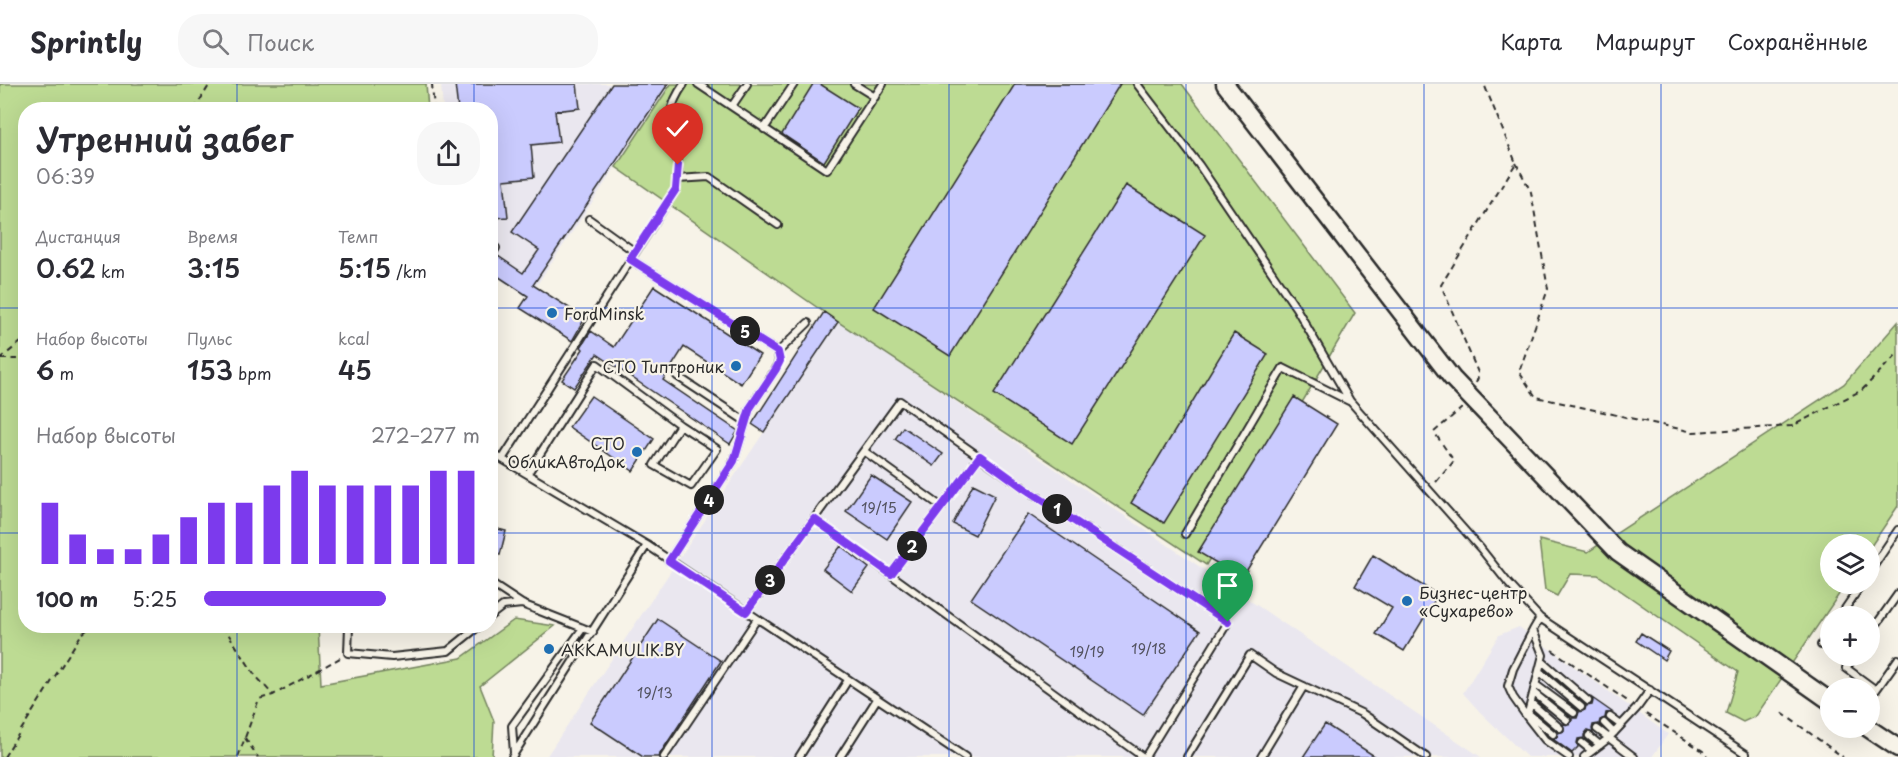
<!DOCTYPE html>
<html lang="ru">
<meta charset="utf-8">
<style>
:root{--surface:#fff;--page:#f7f7f7;--text:#2b2b33;--muted:#7c7c81;--line:#e1e1e2;--accent:#7c3aed}
body{margin:0;font-family:"Playpen Sans",sans-serif;background:var(--page);color:var(--text);height:100vh;display:flex;flex-direction:column;font-size:22px;white-space:nowrap}
*{box-sizing:border-box;margin:0}
p{font-size:20px;color:var(--muted)}
.icon{flex:none;width:33px;height:33px;fill:none;stroke:currentColor;stroke-width:2;stroke-linecap:round;stroke-linejoin:round}
.map{position:relative;flex:1;overflow:hidden}
.sheet{position:absolute;left:18px;top:18px;width:480px;height:531px;display:flex;flex-direction:column;background:var(--surface);border-radius:24px;box-shadow:0 6px 24px #0002}
.sheet>*{flex:none}
.controls{position:absolute;left:1820px;top:450px;display:grid;gap:12px}
.controls a{display:grid;place-items:center;width:60px;height:60px;border-radius:50%;background:var(--surface);box-shadow:0 6px 24px #0002;font-size:30px}
.pin{position:absolute;display:grid;place-items:center;width:51px;height:51px;color:#fff;margin:-62px -26px;border-radius:50% 50% 50% 0;rotate:-45deg;box-shadow:0 0 6px #0007}
.pin .icon{rotate:45deg}
.km{position:absolute;width:30px;height:30px;margin:-15px;border-radius:50%;background:#222;color:#fff;font-size:16px;line-height:30px;text-align:center}
.round{display:grid;place-items:center;flex:none;width:63px;height:63px;border-radius:24px;background:var(--page)}
.headline{display:flex;align-items:center;justify-content:space-between;height:102px;padding:0 18px}
h1{font-size:33px;font-weight:600;line-height:45px}
.metrics{display:grid;grid-template-columns:repeat(3,1fr);gap:9px;height:102px;padding:6px 18px}
.metrics div{display:grid;align-content:center}
.metrics b{font-size:26px;font-weight:600}
.metrics small{font-size:16px;font-weight:400}
.metrics p{font-size:16px}
.chart{height:168px;padding:12px 18px}
.chart p{display:flex;justify-content:space-between}
.chart svg{width:100%;height:108px;margin-top:6px;stroke:var(--accent);stroke-width:6}
ul{padding:0 18px;list-style:none;font-size:20px}
li{display:grid;grid-template-columns:96px 72px 1fr;align-items:center;height:45px}
li i{height:15px;border-radius:8px;background:var(--accent)}
header{display:flex;align-items:center;gap:36px;box-sizing:border-box;height:84px;padding:0 30px;background:var(--surface);border-bottom:2px solid var(--line)}
header strong{font-size:28px}
nav{display:flex;gap:33px;margin-inline-start:auto;font-size:21px}
.search{width:420px;height:54px;background:var(--page);display:flex;align-items:center;gap:15px;box-sizing:border-box;padding:0 21px;border-radius:24px;color:var(--muted);font-size:22px}
.map>svg:first-child{display:block}
.built{fill:#eae7ef}
.green{fill:#bddb93;stroke:#74835f;stroke-width:1.5}
.building{fill:#cacbfe;stroke:#2b2b2b;stroke-width:1.5}
.lines{fill:none;stroke-linecap:round;stroke-linejoin:round}
.service-casing{stroke:#2b2b2b;stroke-width:10}
.secondary-casing{stroke:#2b2b2b;stroke-width:21}
.path{stroke:#2b2b2b;stroke-width:2;stroke-dasharray:6 4.5;stroke-linecap:butt}
.service{stroke:#f7f3e8;stroke-width:6}
.secondary{stroke:#f7f3e8;stroke-width:16}
.route-casing{stroke:#fff;stroke-width:12}
.route{stroke:#7c3aed;stroke-width:8}
.grid{fill:none;stroke:#1d4ed8;stroke-width:1.5;stroke-opacity:0.55}
.poi-dot{fill:#1f6fb2;stroke:#f7f3e8;stroke-width:2}
.labels{text-anchor:middle;dominant-baseline:central;stroke-width:4.5;stroke-linejoin:round;paint-order:stroke}
.number-label{font-size:14px;fill:#535360}
.poi-label{font-size:16px;fill:#2b2b2b;stroke:#f7f3e8;text-anchor:start}
</style>
<header>
<strong>Sprintly</strong>
<div class="search"><svg class="icon" aria-label="search" viewBox="0 0 24 24"><circle cx="10" cy="10" r="6"/><path d="M15 15l6 6"/></svg>Поиск</div>
<nav><a>Карта</a><a>Маршрут</a><a>Сохранённые</a></nav>
</header>
<div class="map">
<svg width="1898" height="673" viewBox="0 0 1898 673">
<rect width="100%" height="100%" fill="#f7f3e8"/>
<filter id="ink" filterUnits="userSpaceOnUse"><feTurbulence type="fractalNoise" baseFrequency=".0167" numOctaves="2"/><feDisplacementMap in="SourceGraphic" scale="12" xChannelSelector="R" yChannelSelector="G"/><feConvolveMatrix kernelMatrix="1 2 1 2 8 2 1 2 1" color-interpolation-filters="sRGB"/></filter>
<g filter="url(#ink)">
<!-- built -->
<path class="built" d="M 441,0 L 894,0 L 666,8 L 528,214 L 491,189 L 490,26 L 443,25 Z
M 838,238 L 1481,673 L 546,673 Z
M 1519,543 L 1668,650 L 1652,673 L 1527,673 L 1480,628 L 1463,609 L 1499,551 Z"/>
<!-- green -->
<path class="green" d="M 0,0 L 426,0 L 428,25 L 26,26 L 26,542 L 318,542 L 321,600 L 461,574 L 514,536 L 555,542 L 480,602 L 494,637 L 492,673 L 0,673 Z
M 671,0 L 1182,0 L 1355,229 L 1206,481 L 838,238 L 616,83 Z
M 1898,238 L 1898,422 L 1869,465 L 1869,460 L 1830,460 L 1830,500 L 1846,500 L 1756,632 L 1743,638 L 1726,629 L 1738,588 L 1598,491 L 1570,490 L 1557,512 L 1545,506 L 1539,456 L 1588,468 L 1844,300 Z"/>
<!-- building -->
<path class="building" d="M 455,0 L 577,0 L 580,24 L 555,27 L 559,58 L 531,61 L 534,93 L 504,96 L 508,133 L 494,134 L 490,107 L 490,26 L 458,26 Z
M 612,0 L 668,0 L 533,201 L 585,234 L 572,257 L 520,224 L 528,212 L 490,187 L 490,182 L 498,172 L 523,189 L 539,166 L 512,148 Z
M 813,0 L 820,0 L 858,24 L 824,78 L 782,50 Z
M 1015,0 L 1120,0 L 950,272 L 874,224 Z
M 1126,101 L 1205,151 L 1072,360 L 994,310 Z
M 654,202 L 760,271 L 741,300 L 684,263 L 663,296 L 738,347 L 730,360 L 597,270 L 574,304 L 562,296 L 583,265 L 581,263 L 591,247 L 614,263 Z
M 824,228 L 838,238 L 764,348 L 752,340 Z
M 1234,249 L 1268,270 L 1164,439 L 1131,419 Z
M 591,312 L 654,355 L 633,387 L 569,343 Z
M 1294,313 L 1337,340 L 1242,494 L 1198,468 Z
M 903,343 L 943,370 L 934,382 L 895,355 Z
M 871,391 L 912,418 L 887,455 L 846,427 Z
M 973,400 L 995,411 L 975,451 L 953,440 Z
M 1028,430 L 1200,547 L 1143,631 L 971,515 Z
M 490,443 L 506,447 L 500,471 L 490,469 Z
M 841,462 L 869,484 L 852,507 L 823,485 Z
M 1373,471 L 1438,511 L 1404,567 L 1376,550 L 1392,524 L 1355,502 Z
M 658,535 L 721,577 L 658,673 L 643,673 L 590,638 Z
M 1641,549 L 1669,567 L 1664,576 L 1636,557 Z
M 1592,614 L 1612,628 L 1606,629 L 1605,634 L 1600,636 L 1599,640 L 1593,641 L 1592,645 L 1593,649 L 1587,647 L 1584,651 L 1584,654 L 1578,655 L 1577,659 L 1578,663 L 1572,669 L 1553,655 L 1557,653 L 1558,649 L 1564,647 L 1563,640 L 1569,641 L 1572,637 L 1572,634 L 1577,634 L 1579,628 L 1585,626 L 1586,622 L 1592,621 L 1593,617 Z
M 1325,640 L 1348,655 L 1376,673 L 1303,673 Z"/>
<g class="lines">
<!-- service casing -->
<g class="service-casing">
<path id="service" d="M 698,0 L 827,86 L 883,0
M 854,0 L 875,13
M 1137,0 L 1199,81 L 1296,224 L 1350,317 L 1481,465 L 1508,499 L 1540,534 L 1746,670 L 1744,673
M 732,22 L 747,0
M 764,45 L 794,0
M 677,95 L 709,93 L 778,141
M 589,135 L 635,168
M 490,174 L 496,164
M 630,175 L 778,268 L 779,277 L 776,285 L 750,324 L 734,377 L 669,477
M 778,268 L 808,239
M 677,292 L 745,337
M 864,367 L 942,423
M 490,368 L 647,461 L 965,673
M 503,374 L 676,105 C 677,97 679,89 678,81 C 677,45 659,35 684,0
M 528,389 L 597,280 L 680,341 L 654,381 L 691,402 L 717,365 L 680,341
M 814,435 L 1143,673
M 1185,450 L 1283,284 L 1349,317
M 1869,489 L 1898,446
M 891,490 L 980,372
M 490,499 L 522,520 L 593,548
M 746,528 L 900,317 L 1024,404 L 1228,538 L 1145,673
M 490,532 L 503,522 L 522,520
M 1840,532 L 1862,500
M 1540,534 L 1533,546 L 1543,571 L 1527,633 L 1545,656 L 1569,673
M 349,542 L 348,569 L 392,573 L 448,567 L 479,542
M 1869,551 L 1898,510
M 1821,561 L 1830,547
M 1855,572 L 1846,584 L 1876,606 L 1898,575
M 1542,577 L 1588,617
M 1540,588 L 1581,623
M 1536,601 L 1574,629
M 1534,609 L 1567,636
M 1531,619 L 1560,644
M 1528,629 L 1553,650
M 1527,633 L 1513,613 L 1508,602 L 1513,585 L 1533,546
M 1610,633 L 1621,641
M 1604,639 L 1614,649
M 1589,652 L 1600,661
M 1582,659 L 1592,667
M 514,669 L 512,642 L 583,544
M 512,673 L 647,461
M 664,673 L 757,535
M 799,673 L 848,596
M 840,673 L 877,615
M 1187,673 L 1250,571 L 1276,589 L 1363,630 L 1426,673
M 1261,673 L 1304,602
M 1584,673 L 1609,654 L 1597,645
M 1634,673 L 1609,654 L 1637,624 L 1650,606"/>
</g>
<!-- secondary casing -->
<g class="secondary-casing">
<path id="secondary" d="M 1225,0 L 1452,294 L 1618,468 L 1830,617
M 1868,644 L 1898,664"/>
</g>
<!-- path -->
<path class="path" d="M 432,0 L 434,26
M 194,26 L 210,0
M 1516,79 L 1531,108 L 1548,205 L 1519,288 L 1536,313 L 1693,348 L 1792,342 L 1862,306 L 1898,269
M 0,275 L 26,254
M 1,275 L 26,275
M 1476,299 L 1479,291 L 1441,201 L 1516,79 L 1484,0
M 1436,398 L 1454,377 L 1434,348 L 1462,324
M 490,471 L 498,474 L 493,489
M 223,542 L 255,591 L 273,611
M 1552,566 L 1629,618
M 1782,629 L 1843,673
M 1646,630 L 1703,667 L 1707,673
M 245,654 L 258,673
M 4,673 L 81,551 L 91,542
M 238,673 L 259,615 L 273,611 L 340,574"/>
<!-- service -->
<use href="#service" class="service"/>
<!-- secondary -->
<use href="#secondary" class="secondary"/>
</g>
</g>
<g class="lines" filter="url(#ink)">
<!-- route casing -->
<g class="route-casing">
<path id="route" d="M 678,81 L 676,105 L 630,175 L 778,268 L 780,277 L 776,285 L 750,324 L 734,377 L 669,477 L 746,528 L 814,435 L 891,490 L 980,372 L 1024,404 L 1228,538"/>
</g>
<!-- route -->
<use href="#route" class="route"/>
</g>
<!-- grid -->
<path class="grid" d="M 237,0 L 237,26M 474,0 L 474,26M 712,0 L 712,673M 949,0 L 949,673M 1186,0 L 1186,673M 1424,0 L 1424,673M 1661,0 L 1661,673M 0,224 L 26,224M 490,224 L 1898,224M 0,449 L 26,449M 490,449 L 1898,449M 237,542 L 237,673M 474,542 L 474,673"/>
<!-- markers -->
<g class="poi-dot">
<circle cx="552" cy="229" r="6"/>
<circle cx="736" cy="282" r="6"/>
<circle cx="637" cy="368" r="6"/>
<circle cx="1407" cy="517" r="6"/>
<circle cx="549" cy="565" r="6"/>
</g>
<g class="labels">
<!-- number labels -->
<g class="number-label">
<text x="879" y="423">19/15</text>
<text x="1149" y="564">19/18</text>
<text x="1087" y="567">19/19</text>
<text x="655" y="608">19/13</text>
</g>
<!-- poi labels -->
<g class="poi-label">
<text x="564" y="229">FordMinsk</text>
<text x="724" y="282" text-anchor="end">СТО Типтроник</text>
<text x="625" y="359" text-anchor="end">СТО<tspan x="625" dy="18">ОбликАвтоДок</tspan></text>
<text x="1419" y="508">Бизнес-центр<tspan x="1419" dy="18">«Сухарево»</tspan></text>
<text x="561" y="565">AKKAMULIK.BY</text>
</g>
</g>
</svg>
<div class="controls">
<a><svg class="icon" aria-label="layers" viewBox="0 0 24 24"><path d="M12 4l9 5-9 5-9-5zM3 14l9 5 9-5"/></svg></a>
<a>+</a>
<a>−</a>
</div>
<div class="pin" style="left:1228px;top:538px;background:#1e9e55"><svg class="icon" aria-label="arrive" viewBox="0 0 24 24"><path d="M6 21V4h12l-3 4 3 4H6"/></svg></div>
<div class="pin" style="left:678px;top:81px;background:#d93025"><svg class="icon" aria-label="check" viewBox="0 0 24 24"><path d="M5 12l5 5 9-10"/></svg></div>
<b class="km" style="left:1057px;top:425px">1</b>
<b class="km" style="left:912px;top:462px">2</b>
<b class="km" style="left:770px;top:496px">3</b>
<b class="km" style="left:709px;top:416px">4</b>
<b class="km" style="left:745px;top:247px">5</b>
<section class="sheet">
<div class="headline"><div><h1>Утренний забег</h1><p>06:39</p></div><a class="round"><svg class="icon" aria-label="share" viewBox="0 0 24 24"><path d="M12 15V3M7 8l5-5 5 5M5 13v7h14v-7"/></svg></a></div>
<div class="metrics">
<div><p>Дистанция</p><b>0.62<small> km</small></b></div>
<div><p>Время</p><b>3:15</b></div>
<div><p>Темп</p><b>5:15<small> /km</small></b></div>
</div>
<div class="metrics">
<div><p>Набор высоты</p><b>6<small> m</small></b></div>
<div><p>Пульс</p><b>153<small> bpm</small></b></div>
<div><p>kcal</p><b>45</b></div>
</div>
<div class="chart"><p><span>Набор высоты</span>272–277 m</p>
<svg viewBox="0 0 160 44" preserveAspectRatio="none"><path d="M5 44V19M15 44V32M25 44V38M35 44V38M45 44V32M55 44V25M65 44V19M75 44V19M85 44V12M95 44V6M105 44V12M115 44V12M125 44V12M135 44V12M145 44V6M155 44V6"/></svg>
</div>
<ul>
<li><b>100 m</b>5:25<i style="width:66%"></i></li>
</ul>
</section>
</div>
